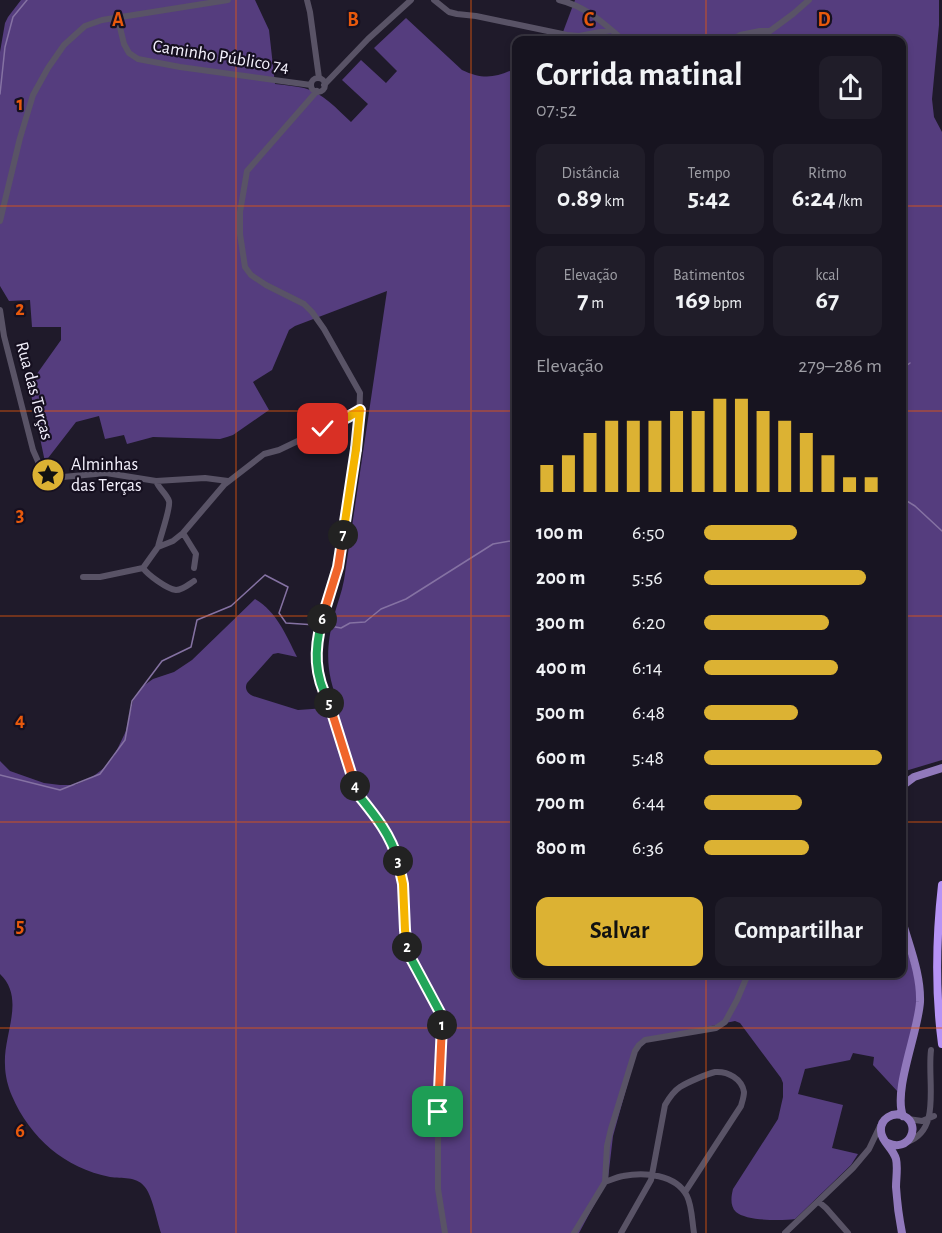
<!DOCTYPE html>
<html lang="pt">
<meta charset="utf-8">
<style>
:root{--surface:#171420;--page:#201d29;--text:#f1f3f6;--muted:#9e9ea5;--line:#36333e;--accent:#dcb233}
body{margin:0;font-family:"Alegreya Sans",sans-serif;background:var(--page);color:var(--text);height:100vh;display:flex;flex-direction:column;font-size:22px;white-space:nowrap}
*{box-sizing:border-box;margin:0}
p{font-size:20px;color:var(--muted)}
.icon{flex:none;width:33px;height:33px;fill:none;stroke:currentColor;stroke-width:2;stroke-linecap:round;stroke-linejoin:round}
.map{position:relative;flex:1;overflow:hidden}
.panel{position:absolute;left:512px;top:36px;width:394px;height:942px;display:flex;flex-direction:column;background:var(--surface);border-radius:12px;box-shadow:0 3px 9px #0003,0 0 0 2px var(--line)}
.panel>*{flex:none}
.pin{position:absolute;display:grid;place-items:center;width:51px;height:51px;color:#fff;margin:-26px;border-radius:12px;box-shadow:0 3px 9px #0006}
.km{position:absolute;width:30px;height:30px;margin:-15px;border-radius:50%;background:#222;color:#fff;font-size:16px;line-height:30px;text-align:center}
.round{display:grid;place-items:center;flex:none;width:63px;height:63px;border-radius:12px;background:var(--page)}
.summary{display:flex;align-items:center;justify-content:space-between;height:102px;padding:0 24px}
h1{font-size:33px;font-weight:700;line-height:45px}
.figures{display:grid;grid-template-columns:repeat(3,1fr);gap:9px;height:102px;padding:6px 24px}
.figures div{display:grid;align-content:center;border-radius:12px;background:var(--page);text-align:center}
.figures b{font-size:26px;font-weight:700}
.figures small{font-size:16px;font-weight:400}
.figures p{font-size:16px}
.chart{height:168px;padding:12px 24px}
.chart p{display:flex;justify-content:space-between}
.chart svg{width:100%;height:108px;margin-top:6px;stroke:var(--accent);stroke-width:6}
.button{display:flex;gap:12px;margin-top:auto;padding:12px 24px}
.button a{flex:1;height:69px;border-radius:12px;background:var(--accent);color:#111;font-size:24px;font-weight:700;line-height:69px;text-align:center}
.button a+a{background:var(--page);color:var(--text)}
ul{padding:0 24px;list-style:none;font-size:20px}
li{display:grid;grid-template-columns:96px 72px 1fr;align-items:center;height:45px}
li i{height:15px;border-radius:8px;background:var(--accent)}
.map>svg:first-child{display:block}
.forest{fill:#553d7e}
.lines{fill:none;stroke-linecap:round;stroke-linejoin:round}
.stream{stroke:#8572a3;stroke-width:1.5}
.minor{stroke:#595366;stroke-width:6}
.major{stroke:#9179bc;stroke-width:8}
.highway{stroke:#b693f5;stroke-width:8}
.split-1-casing{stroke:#fff;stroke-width:12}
.split-2-casing{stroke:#fff;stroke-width:12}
.split-3-casing{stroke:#fff;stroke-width:12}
.split-4-casing{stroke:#fff;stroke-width:12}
.split-5-casing{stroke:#fff;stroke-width:12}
.split-6-casing{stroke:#fff;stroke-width:12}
.split-7-casing{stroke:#fff;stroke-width:12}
.split-8-casing{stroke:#fff;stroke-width:12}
.split-9-casing{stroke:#fff;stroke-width:12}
.split-1{stroke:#f0652b;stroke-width:8}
.split-2{stroke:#22a559;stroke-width:8}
.split-3{stroke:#f5b400;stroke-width:8}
.split-4{stroke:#22a559;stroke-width:8}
.split-5{stroke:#f0652b;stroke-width:8}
.split-6{stroke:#22a559;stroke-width:8}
.split-7{stroke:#f0652b;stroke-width:8}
.split-8{stroke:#f5b400;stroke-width:8}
.split-9{stroke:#f5b400;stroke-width:8}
.grid{fill:none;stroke:#e8590c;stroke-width:1.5;stroke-opacity:0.55}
.labels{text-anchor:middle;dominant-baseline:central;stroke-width:4.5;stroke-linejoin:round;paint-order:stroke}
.street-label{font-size:18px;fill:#f4f1fd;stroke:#161020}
.poi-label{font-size:18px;fill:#f4f1fd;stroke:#161020;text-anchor:start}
.grid-label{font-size:20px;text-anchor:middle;font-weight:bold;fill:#e8590c;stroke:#161020;stroke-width:4.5;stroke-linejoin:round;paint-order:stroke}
</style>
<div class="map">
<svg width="942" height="1233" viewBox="0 0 942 1233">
<rect width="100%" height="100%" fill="#1f1a2a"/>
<!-- forest -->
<path class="forest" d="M 21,0 L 255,0 L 269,30 L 275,84 C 285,85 295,86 304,88 C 323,93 337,109 351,122 L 368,104 L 342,80 L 361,60 L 386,83 L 397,71 L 374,48 L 406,18 L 462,70 C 483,80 496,78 516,68 L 516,974 L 902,974 L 902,932 L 915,977 L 918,1000 L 898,1092 L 873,1065 L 874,1057 L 853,1053 L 850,1060 L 805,1069 L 798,1094 L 843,1105 L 832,1148 L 858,1154 L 851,1165 L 795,1219 C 782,1221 746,1221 736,1212 C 730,1206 731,1197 733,1189 L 778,1119 L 783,1097 L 783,1083 L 781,1078 L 740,1023 L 735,1021 L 649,1039 L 637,1050 L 613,1136 L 608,1179 L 579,1233 L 161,1233 C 157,1221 152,1194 144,1186 C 136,1176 122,1179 110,1177 C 65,1168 30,1138 12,1096 C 8,1087 5,1075 5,1065 C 3,1034 26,999 0,974 L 0,761 L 10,771 L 44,783 L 60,785 L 75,785 L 91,778 L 104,768 L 114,756 L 126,731 L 133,701 L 143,686 L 153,679 L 174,672 L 192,660 L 255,599 C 277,612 286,635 297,657 L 278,653 L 273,654 L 247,683 C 244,689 248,694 253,696 L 298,710 L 340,707 C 326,674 325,651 334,616 C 337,604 342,592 344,580 L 387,291 L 295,326 L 289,330 L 272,370 L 253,382 L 269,410 L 233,435 L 227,437 L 220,439 L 153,437 L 127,444 L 124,435 L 105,439 L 99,416 L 76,422 L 45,462 L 29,385 L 61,340 L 61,327 L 32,327 L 30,300 L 9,301 L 0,286 L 0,52 L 5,23 L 8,17 Z
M 575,0 L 939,0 L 939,25 L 932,99 L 934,117 L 942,132 L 942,760 L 902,772 L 902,40 L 560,40 Z"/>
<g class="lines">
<!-- stream -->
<path class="stream" d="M 0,94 L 5,47 L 13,17 L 27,0
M 902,369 L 910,363
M 902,498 L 915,506 L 942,531
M 324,625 L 341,628 L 350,623 L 365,622 L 381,609 L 406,599 L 493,544 L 516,540
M 0,775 L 60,790 L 100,774 L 125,740 L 132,701 L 162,661 L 191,647 L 197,620 L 231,606 L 265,575 L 288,587 L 279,613 L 286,623 L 316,625"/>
<!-- minor -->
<path class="minor" d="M 307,0 L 310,12 L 319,78
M 434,0 L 449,12 L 457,14 L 476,16 L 567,35 L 579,36 L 611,30
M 559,0 C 585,6 604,23 623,40
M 118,19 L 124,44 L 129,53 L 138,59 L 180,67 L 311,85
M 731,40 L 740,35 L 760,31 L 770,31 L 793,14 L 809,0
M311 85a7 7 0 1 1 14 0a7 7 0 1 1-14 0Z
M 324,85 L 368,39 L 411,0
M 317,91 L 247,171 L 240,212 L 240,234 L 245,267 L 251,275 L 266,285 L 304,304 L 312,312 L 324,329 L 360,393 L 359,424 L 354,465 L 338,567 L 320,627 L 315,657 L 316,668 L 325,694 L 330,705 L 336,722 L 356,792 L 383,825 L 395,848 L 403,884 L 404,930 L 407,951 L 443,1018 L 438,1112 L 438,1189 L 445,1233
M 0,221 L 20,138 L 33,95 L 48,68 L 64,45 L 85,26 L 102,20 L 228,0
M 0,310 L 4,336 L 33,450 L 40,466 L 47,473 L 63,477 L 106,473 L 156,481 L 205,478 L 228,481
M 156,481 C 159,489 166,493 169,501 C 171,508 160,537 158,547
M 183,533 L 196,554 L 194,568
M 143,568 L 158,547 L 173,541 L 183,533 L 224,485 L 264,454 L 279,450 L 348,417 L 360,410
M 143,568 C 148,575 167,589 176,590 C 183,590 189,584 194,581
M 83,577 L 100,577 L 143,568
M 908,1119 L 922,1121 L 934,1116
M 907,1142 C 942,1130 927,1083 931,1050
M 605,1182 C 611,1180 617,1177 623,1176 C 644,1172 676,1174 687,1196 C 692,1206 692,1221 694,1233
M 819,1202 L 826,1208 L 848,1233
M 574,1233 L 605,1182 L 607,1146 L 611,1129 L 635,1051 L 639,1045 L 645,1040 L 716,1028 L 725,1022 L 737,1000 L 748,974
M 621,1233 L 651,1180 L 665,1105 C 669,1098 674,1091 680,1087 C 688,1082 707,1074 715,1072 C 728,1071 742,1079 744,1092 C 744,1097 742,1102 741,1106 L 685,1192
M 785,1233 L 853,1168 L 869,1149 L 880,1126"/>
<!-- major -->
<path class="major" d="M 902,786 L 914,777 L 942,768
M 902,920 C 909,946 921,974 920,1002 C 918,1033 893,1090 903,1116
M 888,1143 C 909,1153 922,1125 904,1116 C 893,1111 880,1119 881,1131 C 881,1141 893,1148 896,1159 C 898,1167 896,1178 896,1187 C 897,1202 899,1218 902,1233"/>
<!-- highway -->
<path class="highway" d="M 942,885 C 936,938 935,991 942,1044"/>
</g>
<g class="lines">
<!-- split-1 casing -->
<g class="split-1-casing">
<path id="split-1" d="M 438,1112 L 442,1025"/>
</g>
<!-- split-2 casing -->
<g class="split-2-casing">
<path id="split-2" d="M 407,947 L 407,951 L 443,1018 L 442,1025"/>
</g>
<!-- split-3 casing -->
<g class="split-3-casing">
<path id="split-3" d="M 398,861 L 403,884 L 405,930 L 407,947"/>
</g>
<!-- split-4 casing -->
<g class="split-4-casing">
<path id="split-4" d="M 355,786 L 356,792 C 373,813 391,834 398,861"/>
</g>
<!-- split-5 casing -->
<g class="split-5-casing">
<path id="split-5" d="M 329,703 L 355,786"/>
</g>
<!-- split-6 casing -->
<g class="split-6-casing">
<path id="split-6" d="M 322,619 C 314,651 314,674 329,703"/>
</g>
<!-- split-7 casing -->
<g class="split-7-casing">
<path id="split-7" d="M 322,619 L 338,567 L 343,535"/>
</g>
<!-- split-8 casing -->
<g class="split-8-casing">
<path id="split-8" d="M 343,535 L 356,449"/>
</g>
<!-- split-9 casing -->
<g class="split-9-casing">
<path id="split-9" d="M 323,429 L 348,417 L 360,410 L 356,449"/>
</g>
<!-- split-1 -->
<use href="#split-1" class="split-1"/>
<!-- split-2 -->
<use href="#split-2" class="split-2"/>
<!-- split-3 -->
<use href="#split-3" class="split-3"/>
<!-- split-4 -->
<use href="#split-4" class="split-4"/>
<!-- split-5 -->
<use href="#split-5" class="split-5"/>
<!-- split-6 -->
<use href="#split-6" class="split-6"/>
<!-- split-7 -->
<use href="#split-7" class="split-7"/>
<!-- split-8 -->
<use href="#split-8" class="split-8"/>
<!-- split-9 -->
<use href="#split-9" class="split-9"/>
</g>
<!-- grid -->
<path class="grid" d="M 236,0 L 236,1233M 471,0 L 471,1233M 706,0 L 706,40M 0,206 L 516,206M 902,206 L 942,206M 0,411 L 516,411M 902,411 L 942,411M 0,616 L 516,616M 902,616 L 942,616M 0,822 L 516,822M 902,822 L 942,822M 706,974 L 706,1233M 0,1028 L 942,1028"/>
<!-- icons -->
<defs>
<g id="sight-disc" transform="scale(1.725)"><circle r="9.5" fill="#dcb233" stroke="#161020"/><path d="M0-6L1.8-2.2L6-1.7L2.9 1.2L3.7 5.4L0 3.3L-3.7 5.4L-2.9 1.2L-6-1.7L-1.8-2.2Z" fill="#111"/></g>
</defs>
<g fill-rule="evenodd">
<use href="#sight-disc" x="48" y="475"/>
</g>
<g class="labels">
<!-- street labels -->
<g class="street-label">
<text transform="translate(221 57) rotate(9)">Caminho Público 74</text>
<text transform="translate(34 391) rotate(75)">Rua das Terças</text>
</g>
<!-- poi labels -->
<g class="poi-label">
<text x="71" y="465">Alminhas<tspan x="71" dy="21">das Terças</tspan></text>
</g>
</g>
<g class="grid-label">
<text x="118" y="26">A</text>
<text x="353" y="26">B</text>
<text x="589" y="26">C</text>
<text x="824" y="26">D</text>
<text x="20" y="110">1</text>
<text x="20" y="315">2</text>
<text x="20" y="521">3</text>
<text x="20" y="726">4</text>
<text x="20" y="932">5</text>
<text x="20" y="1137">6</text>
</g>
</svg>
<div class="pin" style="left:438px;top:1112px;background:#1e9e55"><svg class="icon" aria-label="arrive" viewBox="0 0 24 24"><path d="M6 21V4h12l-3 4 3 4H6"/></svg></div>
<div class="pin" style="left:323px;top:429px;background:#d93025"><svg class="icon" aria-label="check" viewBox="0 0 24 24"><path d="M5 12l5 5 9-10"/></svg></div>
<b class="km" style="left:442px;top:1025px">1</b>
<b class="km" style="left:407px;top:947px">2</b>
<b class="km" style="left:398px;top:861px">3</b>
<b class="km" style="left:355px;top:786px">4</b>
<b class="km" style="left:329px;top:703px">5</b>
<b class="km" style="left:322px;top:619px">6</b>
<b class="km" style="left:343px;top:535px">7</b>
<section class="panel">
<div class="summary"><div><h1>Corrida matinal</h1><p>07:52</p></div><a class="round"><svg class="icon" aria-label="share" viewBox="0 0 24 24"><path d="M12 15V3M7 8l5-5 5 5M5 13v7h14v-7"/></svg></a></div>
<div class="figures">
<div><p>Distância</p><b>0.89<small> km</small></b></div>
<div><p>Tempo</p><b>5:42</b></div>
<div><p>Ritmo</p><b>6:24<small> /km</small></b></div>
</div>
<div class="figures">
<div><p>Elevação</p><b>7<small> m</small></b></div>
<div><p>Batimentos</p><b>169<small> bpm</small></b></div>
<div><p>kcal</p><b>67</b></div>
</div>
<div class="chart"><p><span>Elevação</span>279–286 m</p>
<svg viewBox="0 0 160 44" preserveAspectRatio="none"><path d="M5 44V33M15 44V29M25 44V20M35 44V15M45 44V15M55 44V15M65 44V11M75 44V11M85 44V6M95 44V6M105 44V11M115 44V15M125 44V20M135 44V29M145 44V38M155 44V38"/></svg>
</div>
<ul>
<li><b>100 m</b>6:50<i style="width:52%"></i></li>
<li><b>200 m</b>5:56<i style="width:91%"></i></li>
<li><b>300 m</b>6:20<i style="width:70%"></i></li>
<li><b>400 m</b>6:14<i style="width:75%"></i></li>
<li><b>500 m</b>6:48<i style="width:53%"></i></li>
<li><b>600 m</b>5:48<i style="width:100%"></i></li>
<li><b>700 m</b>6:44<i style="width:55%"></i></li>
<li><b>800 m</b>6:36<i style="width:59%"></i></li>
</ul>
<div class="button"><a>Salvar</a><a>Compartilhar</a></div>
</section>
</div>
